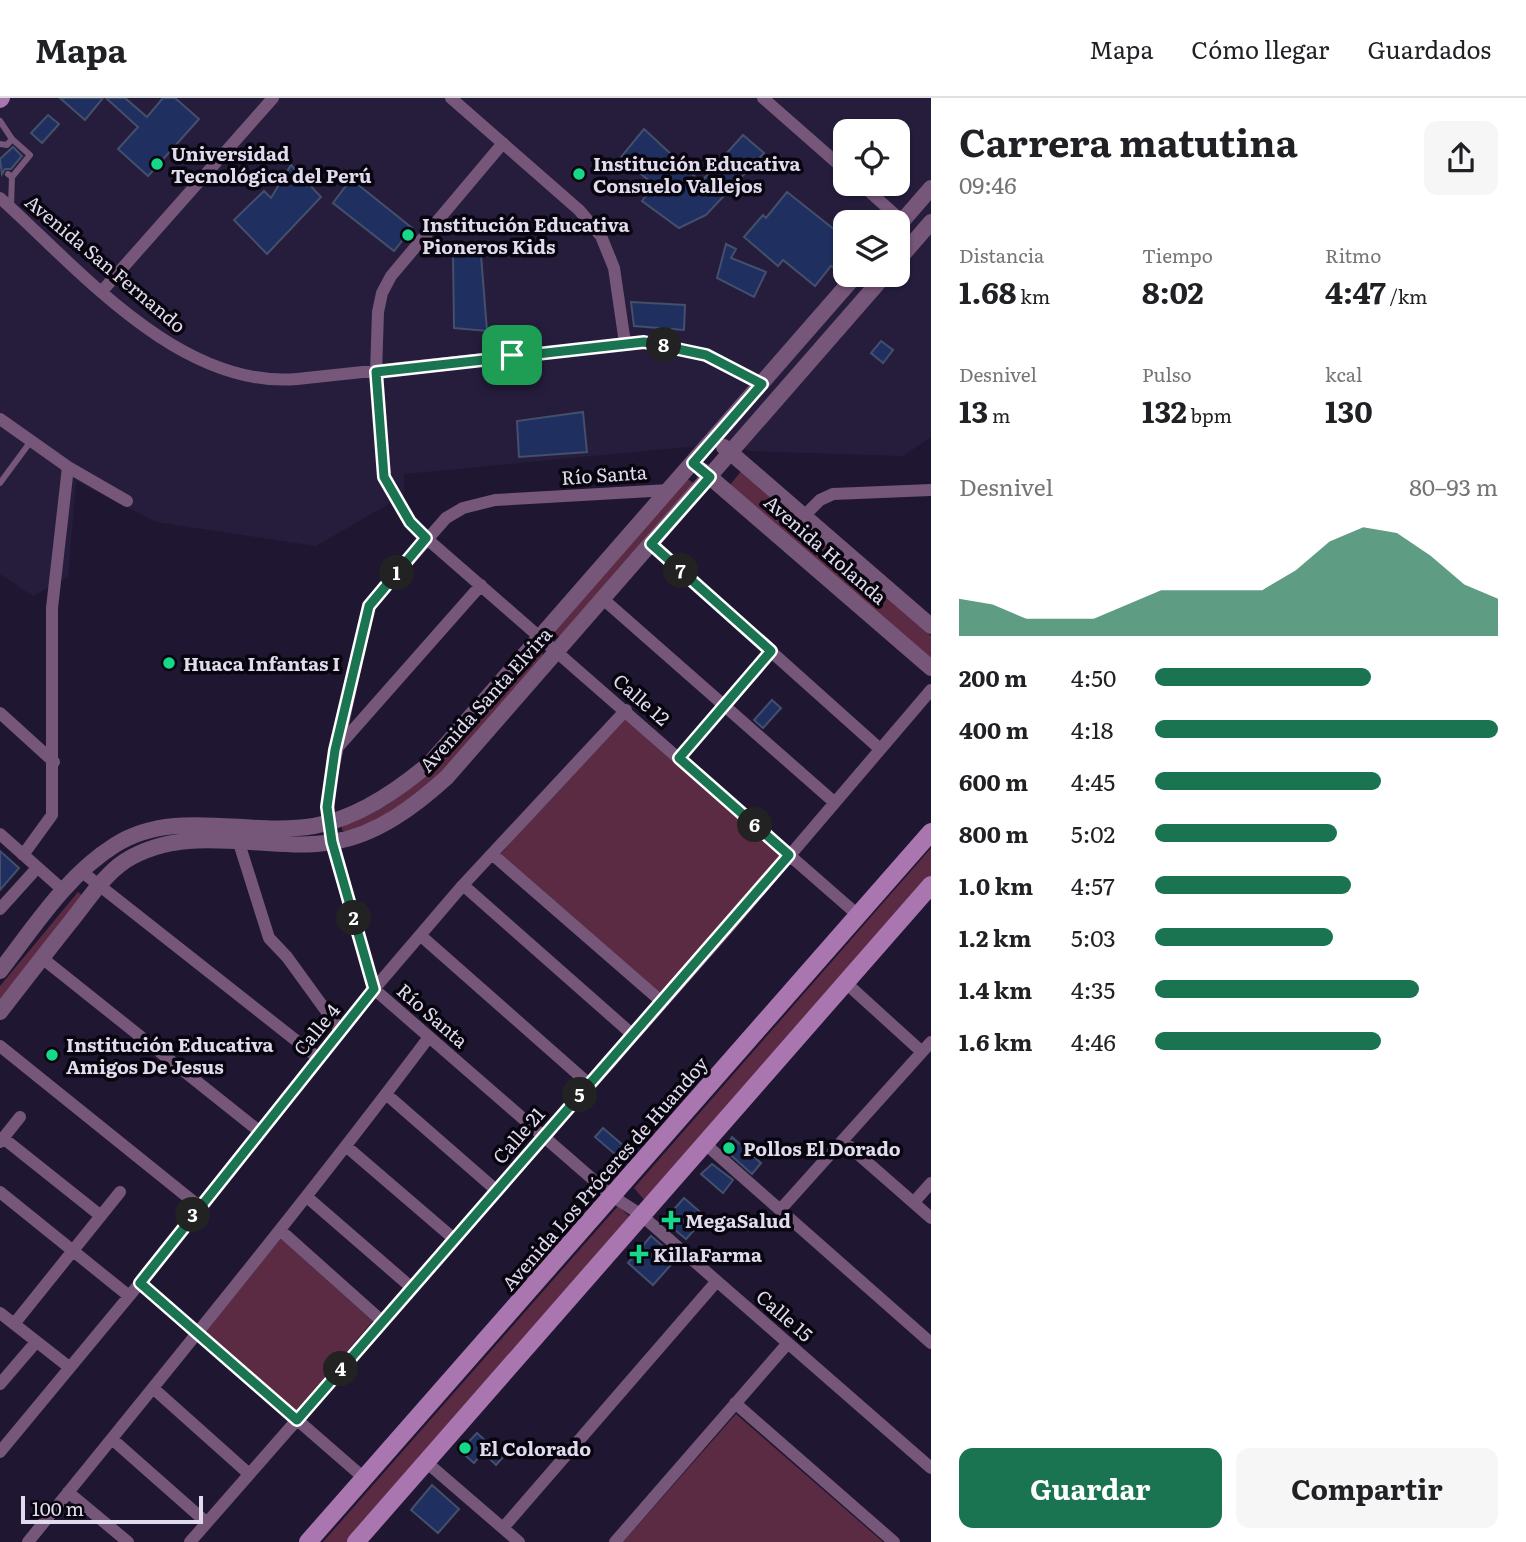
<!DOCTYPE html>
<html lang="es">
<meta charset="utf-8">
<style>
:root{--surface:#fff;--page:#f6f6f6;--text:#202124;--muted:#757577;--line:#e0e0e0;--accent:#1b7451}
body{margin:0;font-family:Literata,serif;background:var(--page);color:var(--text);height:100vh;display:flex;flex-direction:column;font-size:26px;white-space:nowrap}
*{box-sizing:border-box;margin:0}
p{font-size:23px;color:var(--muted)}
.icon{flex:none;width:38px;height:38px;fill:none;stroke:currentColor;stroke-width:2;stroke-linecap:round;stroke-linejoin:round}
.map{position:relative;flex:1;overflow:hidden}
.panel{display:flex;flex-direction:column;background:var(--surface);width:595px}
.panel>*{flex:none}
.fabs{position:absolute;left:833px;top:21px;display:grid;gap:14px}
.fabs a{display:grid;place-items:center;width:77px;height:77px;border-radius:14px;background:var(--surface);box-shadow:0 2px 5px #0004;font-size:35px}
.scale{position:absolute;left:21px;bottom:18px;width:182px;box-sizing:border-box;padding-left:7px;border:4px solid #e0dcee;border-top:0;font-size:19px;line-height:24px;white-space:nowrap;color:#e0dcee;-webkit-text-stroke:5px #08050f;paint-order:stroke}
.pin{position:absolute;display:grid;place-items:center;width:60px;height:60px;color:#fff;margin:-30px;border-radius:14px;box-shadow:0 4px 10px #0006}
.km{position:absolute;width:35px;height:35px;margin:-18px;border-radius:50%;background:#222;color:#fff;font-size:19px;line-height:35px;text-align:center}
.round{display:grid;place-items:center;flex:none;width:74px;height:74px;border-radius:14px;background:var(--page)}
.summary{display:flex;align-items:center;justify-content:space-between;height:119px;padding:0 28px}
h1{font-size:38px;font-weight:700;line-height:52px}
.stats{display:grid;grid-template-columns:repeat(3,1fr);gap:10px;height:119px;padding:7px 28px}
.stats div{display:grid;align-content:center}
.stats b{font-size:30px;font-weight:700}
.stats small{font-size:19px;font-weight:400}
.stats p{font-size:19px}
.chart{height:196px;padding:14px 28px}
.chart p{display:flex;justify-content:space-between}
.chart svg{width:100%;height:126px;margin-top:7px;fill:var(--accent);opacity:.7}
.primary-button{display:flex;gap:14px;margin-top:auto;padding:14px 28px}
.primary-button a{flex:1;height:80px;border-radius:14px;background:var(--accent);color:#fff;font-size:28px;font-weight:700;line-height:80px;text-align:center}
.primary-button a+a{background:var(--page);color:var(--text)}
ul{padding:0 28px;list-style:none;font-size:23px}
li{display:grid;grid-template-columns:112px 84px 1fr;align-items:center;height:52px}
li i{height:18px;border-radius:9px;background:var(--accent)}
header{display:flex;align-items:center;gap:42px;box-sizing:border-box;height:98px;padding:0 35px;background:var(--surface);border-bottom:2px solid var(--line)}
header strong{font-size:33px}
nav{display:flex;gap:38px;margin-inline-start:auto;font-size:24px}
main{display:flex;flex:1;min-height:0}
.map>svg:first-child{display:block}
.built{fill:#261d3d;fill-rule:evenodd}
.green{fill:#5b2b43}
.building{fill:#1f2f60;stroke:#444f6b;stroke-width:2}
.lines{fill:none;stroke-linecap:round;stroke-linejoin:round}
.service{stroke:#765679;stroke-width:6}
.minor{stroke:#765679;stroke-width:12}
.tertiary{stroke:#765679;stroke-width:16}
.secondary{stroke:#a976af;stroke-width:18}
.route-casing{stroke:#fff;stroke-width:14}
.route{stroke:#1b7451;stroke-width:9}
.poi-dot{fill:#15d989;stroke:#08050f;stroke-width:2.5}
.labels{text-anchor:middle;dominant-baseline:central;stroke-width:7;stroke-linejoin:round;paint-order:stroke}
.poi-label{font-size:19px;font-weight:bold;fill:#e0dcee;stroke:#08050f;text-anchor:start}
.street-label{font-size:19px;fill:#e0dcee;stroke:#08050f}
</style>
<header>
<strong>Mapa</strong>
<nav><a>Mapa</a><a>Cómo llegar</a><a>Guardados</a></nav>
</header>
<main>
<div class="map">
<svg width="931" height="1444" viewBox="0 0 931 1444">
<rect width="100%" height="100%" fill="#1f1731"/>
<!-- built -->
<path class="built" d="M 0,0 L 931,0 L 931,339 L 903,358 L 750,353 L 729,345 L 404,376 L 404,397 L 316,448 L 156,424 L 76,383 L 68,479 L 33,498 L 0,476 ZM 845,33 L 898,33 L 898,86 L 845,86 ZM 845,124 L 898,124 L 898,177 L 845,177 Z"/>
<!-- green -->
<path class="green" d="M 742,372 L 931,538 L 931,564 L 730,387 Z
M 687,381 L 694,385 L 561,540 L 554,535 Z
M 538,551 L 546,559 L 423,695 L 364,729 L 346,734 L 342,732 L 342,728 C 423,703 483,613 538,551 Z
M 622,619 L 784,758 L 660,899 L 498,759 Z
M 931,750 L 931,779 L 647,1105 L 634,1090 Z
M 78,794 L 83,798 L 0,904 L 0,888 Z
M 618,1108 L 630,1119 L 350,1444 L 323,1444 Z
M 279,1139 L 373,1223 L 294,1315 L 205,1234 Z
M 736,1316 L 883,1444 L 623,1444 Z"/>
<!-- building -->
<path class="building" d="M 60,0 L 103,0 L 85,22 Z
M 106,0 L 125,0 L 147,19 L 163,0 L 175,0 L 199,21 L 148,78 L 118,51 L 138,29 Z
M 48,17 L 59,26 L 42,45 L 31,35 Z
M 644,31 L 701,84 L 743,37 L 764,55 L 706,117 L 679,130 L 642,103 L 654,87 L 621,59 Z
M 13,49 L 22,58 L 11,71 L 5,71 L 2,76 L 0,61 Z
M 291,67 L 321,99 L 267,156 L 234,122 L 264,93 L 271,100 Z
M 351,81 L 412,130 L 394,153 L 333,105 Z
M 787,94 L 845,140 L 845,160 L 835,171 L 831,168 L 815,188 L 783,162 L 778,168 L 744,139 L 763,117 L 766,120 Z
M 726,146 L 736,151 L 731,160 L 766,174 L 754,199 L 717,180 Z
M 453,156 L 481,157 L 487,233 L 454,230 Z
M 631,204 L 685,207 L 684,232 L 634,228 Z
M 881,243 L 893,252 L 883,265 L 871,255 Z
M 583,314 L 587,354 L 519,359 L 517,323 Z
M 772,602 L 781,610 L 763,630 L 754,622 Z
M 0,753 L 19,770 L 0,792 Z
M 603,1030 L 631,1054 L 623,1063 L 595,1039 Z
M 732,1039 L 761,1065 L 752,1076 L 725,1052 Z
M 712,1066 L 733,1082 L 723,1095 L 701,1076 Z
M 684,1100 L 706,1119 L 686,1141 L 668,1126 L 668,1118 Z
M 651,1138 L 677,1160 L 653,1187 L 628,1165 Z
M 477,1335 L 503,1359 L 496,1367 L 483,1354 L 474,1365 L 460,1353 Z
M 432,1387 L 459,1411 L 438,1435 L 411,1412 Z"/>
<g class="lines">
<!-- service -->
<path class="service" d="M 0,23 L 12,41 L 7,47 L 0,46
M 12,41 L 30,57 L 12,79
M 8,76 L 12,79 L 11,108
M 0,385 L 31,343"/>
<!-- minor -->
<path class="minor" d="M 451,0 L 579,112 L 601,138 L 614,170 L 625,245
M 763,0 L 845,72
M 503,45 L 391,178 L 382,195 L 378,214 L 376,274 L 384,379 L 410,424 L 426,440 L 859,818
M 861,86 L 902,123
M 0,100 C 80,172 180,291 297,281 L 644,244 L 706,257 L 762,286
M 103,192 L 273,0
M 0,321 L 68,369 L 127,403
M 669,392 L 495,402 L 463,410 L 446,420 L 369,508 L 330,685 L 328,725 L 374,891 L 612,1098 L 640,1116 L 931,1370
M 805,417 L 820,402 L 833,396 L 931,392
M 651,446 L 880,651
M 603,501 L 834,704
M 0,615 L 54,664
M 338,649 L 481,487
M 679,660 L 771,553
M 0,736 L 63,792
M 239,745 L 269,840 L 287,859 L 340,932
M 492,756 L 662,904
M 23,757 L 52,717 L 52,510 L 68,369
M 81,773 L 317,959
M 463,787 L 633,937
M 0,811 L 37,770
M 420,837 L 589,986
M 42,860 L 259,1033
M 846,885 L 922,954
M 0,948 L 200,1109
M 386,996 L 496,1092
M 3,1040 L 101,1118
M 843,1043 L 931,1120
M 0,1044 L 20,1019
M 703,1044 L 931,1245
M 347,1049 L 453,1140
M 0,1094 L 129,1198
M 307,1099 L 412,1190
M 914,1104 L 931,1085
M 780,1112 L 931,944
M 280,1132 L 383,1224
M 140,1185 L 364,1380
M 0,1215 L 69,1269
M 14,1226 L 120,1094
M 0,1286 L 36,1244
M 154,1291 L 248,1375
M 735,1305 L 894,1444
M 112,1341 L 206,1424
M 0,1354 L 140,1185 L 374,891 L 463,787 L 626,612
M 425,1363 L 519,1444
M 68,1394 L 128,1444
M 503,1430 L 717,1183
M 28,1444 C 163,1277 300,1111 429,939
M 190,1444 L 727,831 L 931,592
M 615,1444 L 788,1245"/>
<!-- tertiary -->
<path class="tertiary" d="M 898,128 L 931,90
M 898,162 L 931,124
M 724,349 L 931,528
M 703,373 L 931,570
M 0,873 C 34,829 67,777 115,747 C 175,709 248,739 314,728 C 358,720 397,693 430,665 L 856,177
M 0,914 C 24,883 48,852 72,822 C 88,802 104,777 125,763 C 189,723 264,755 333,744 C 377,737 415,708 447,679 L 885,177"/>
<!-- secondary -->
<path class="secondary" d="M 0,1 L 1,0
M 308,1444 L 931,734
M 356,1444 L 931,787"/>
</g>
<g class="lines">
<!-- route casing -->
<g class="route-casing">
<path id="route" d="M 644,244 L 706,257 L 762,286 L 693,365 L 710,379 L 651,446 L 771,553 L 679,660 L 789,757 L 297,1322 L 140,1185 L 374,891 L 332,744 L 327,709 L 335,652 L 369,508 L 426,440 L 410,424 L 384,379 L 376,274 Z"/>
</g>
<!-- route -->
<use href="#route" class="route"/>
</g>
<!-- markers -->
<g class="poi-dot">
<circle cx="157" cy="66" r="7"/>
<circle cx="579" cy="76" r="7"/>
<circle cx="408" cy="137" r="7"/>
<circle cx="169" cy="565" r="7"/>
<circle cx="52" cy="957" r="7"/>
<circle cx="729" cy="1050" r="7"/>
<path d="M667.5 1111.5h7v7h7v7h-7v7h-7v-7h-7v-7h7z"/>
<path d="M635.5 1145.5h7v7h7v7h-7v7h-7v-7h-7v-7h7z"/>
<circle cx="465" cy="1350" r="7"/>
</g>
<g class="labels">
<!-- poi labels -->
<g class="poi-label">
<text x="171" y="55">Universidad<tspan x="171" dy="22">Tecnológica del Perú</tspan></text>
<text x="593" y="65">Institución Educativa<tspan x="593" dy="22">Consuelo Vallejos</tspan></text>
<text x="422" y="126">Institución Educativa<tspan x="422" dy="22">Pioneros Kids</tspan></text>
<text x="183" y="565">Huaca Infantas I</text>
<text x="66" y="946">Institución Educativa<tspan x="66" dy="22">Amigos De Jesus</tspan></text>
<text x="743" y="1050">Pollos El Dorado</text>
<text x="685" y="1122">MegaSalud</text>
<text x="653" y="1156">KillaFarma</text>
<text x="479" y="1350">El Colorado</text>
</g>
<!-- street labels -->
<g class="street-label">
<text transform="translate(106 165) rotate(40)">Avenida San Fernando</text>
<text transform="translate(604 376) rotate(-4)">Río Santa</text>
<text transform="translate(826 451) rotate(41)">Avenida Holanda</text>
<text transform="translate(485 601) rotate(-48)">Avenida Santa Elvira</text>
<text transform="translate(642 601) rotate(41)">Calle 12</text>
<text transform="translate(433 917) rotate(41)">Río Santa</text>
<text transform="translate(316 931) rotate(-51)">Calle 4</text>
<text transform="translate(518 1037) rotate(-49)">Calle 21</text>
<text transform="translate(604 1075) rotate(-49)">Avenida Los Próceres de Huandoy</text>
<text transform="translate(785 1217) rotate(41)">Calle 15</text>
</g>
</g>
</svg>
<div class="fabs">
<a><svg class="icon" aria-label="locate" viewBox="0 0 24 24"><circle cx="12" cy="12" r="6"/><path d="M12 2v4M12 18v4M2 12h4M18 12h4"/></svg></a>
<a><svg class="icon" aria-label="layers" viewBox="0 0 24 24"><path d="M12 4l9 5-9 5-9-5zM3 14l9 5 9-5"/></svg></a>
</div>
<div class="scale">100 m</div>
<div class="pin" style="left:512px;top:257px;background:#1e9e55"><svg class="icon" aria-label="arrive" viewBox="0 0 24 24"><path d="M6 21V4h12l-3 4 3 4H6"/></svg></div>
<b class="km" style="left:397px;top:475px">1</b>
<b class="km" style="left:354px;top:820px">2</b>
<b class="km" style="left:193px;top:1117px">3</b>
<b class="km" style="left:341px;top:1271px">4</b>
<b class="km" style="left:580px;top:997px">5</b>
<b class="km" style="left:755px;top:727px">6</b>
<b class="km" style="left:681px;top:473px">7</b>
<b class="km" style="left:664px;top:247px">8</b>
</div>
<section class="panel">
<div class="summary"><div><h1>Carrera matutina</h1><p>09:46</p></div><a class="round"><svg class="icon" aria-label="share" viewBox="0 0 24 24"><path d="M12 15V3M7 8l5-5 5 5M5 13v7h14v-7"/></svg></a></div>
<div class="stats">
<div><p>Distancia</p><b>1.68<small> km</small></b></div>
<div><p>Tiempo</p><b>8:02</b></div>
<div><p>Ritmo</p><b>4:47<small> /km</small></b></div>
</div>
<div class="stats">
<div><p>Desnivel</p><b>13<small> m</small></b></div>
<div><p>Pulso</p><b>132<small> bpm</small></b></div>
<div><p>kcal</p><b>130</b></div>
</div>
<div class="chart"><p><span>Desnivel</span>80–93 m</p>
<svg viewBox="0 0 160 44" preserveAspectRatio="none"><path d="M0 44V31L10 33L20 38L30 38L40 38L50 33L60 28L70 28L80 28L90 28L100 21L110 11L120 6L130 8L140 16L150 26L160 31V44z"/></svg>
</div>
<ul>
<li><b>200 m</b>4:50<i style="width:63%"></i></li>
<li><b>400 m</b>4:18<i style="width:100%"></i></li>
<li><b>600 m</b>4:45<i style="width:66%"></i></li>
<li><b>800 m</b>5:02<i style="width:53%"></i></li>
<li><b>1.0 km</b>4:57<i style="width:57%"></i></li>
<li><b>1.2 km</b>5:03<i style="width:52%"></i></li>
<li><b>1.4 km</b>4:35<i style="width:77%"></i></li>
<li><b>1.6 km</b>4:46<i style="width:66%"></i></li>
</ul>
<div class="primary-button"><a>Guardar</a><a>Compartir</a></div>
</section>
</main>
